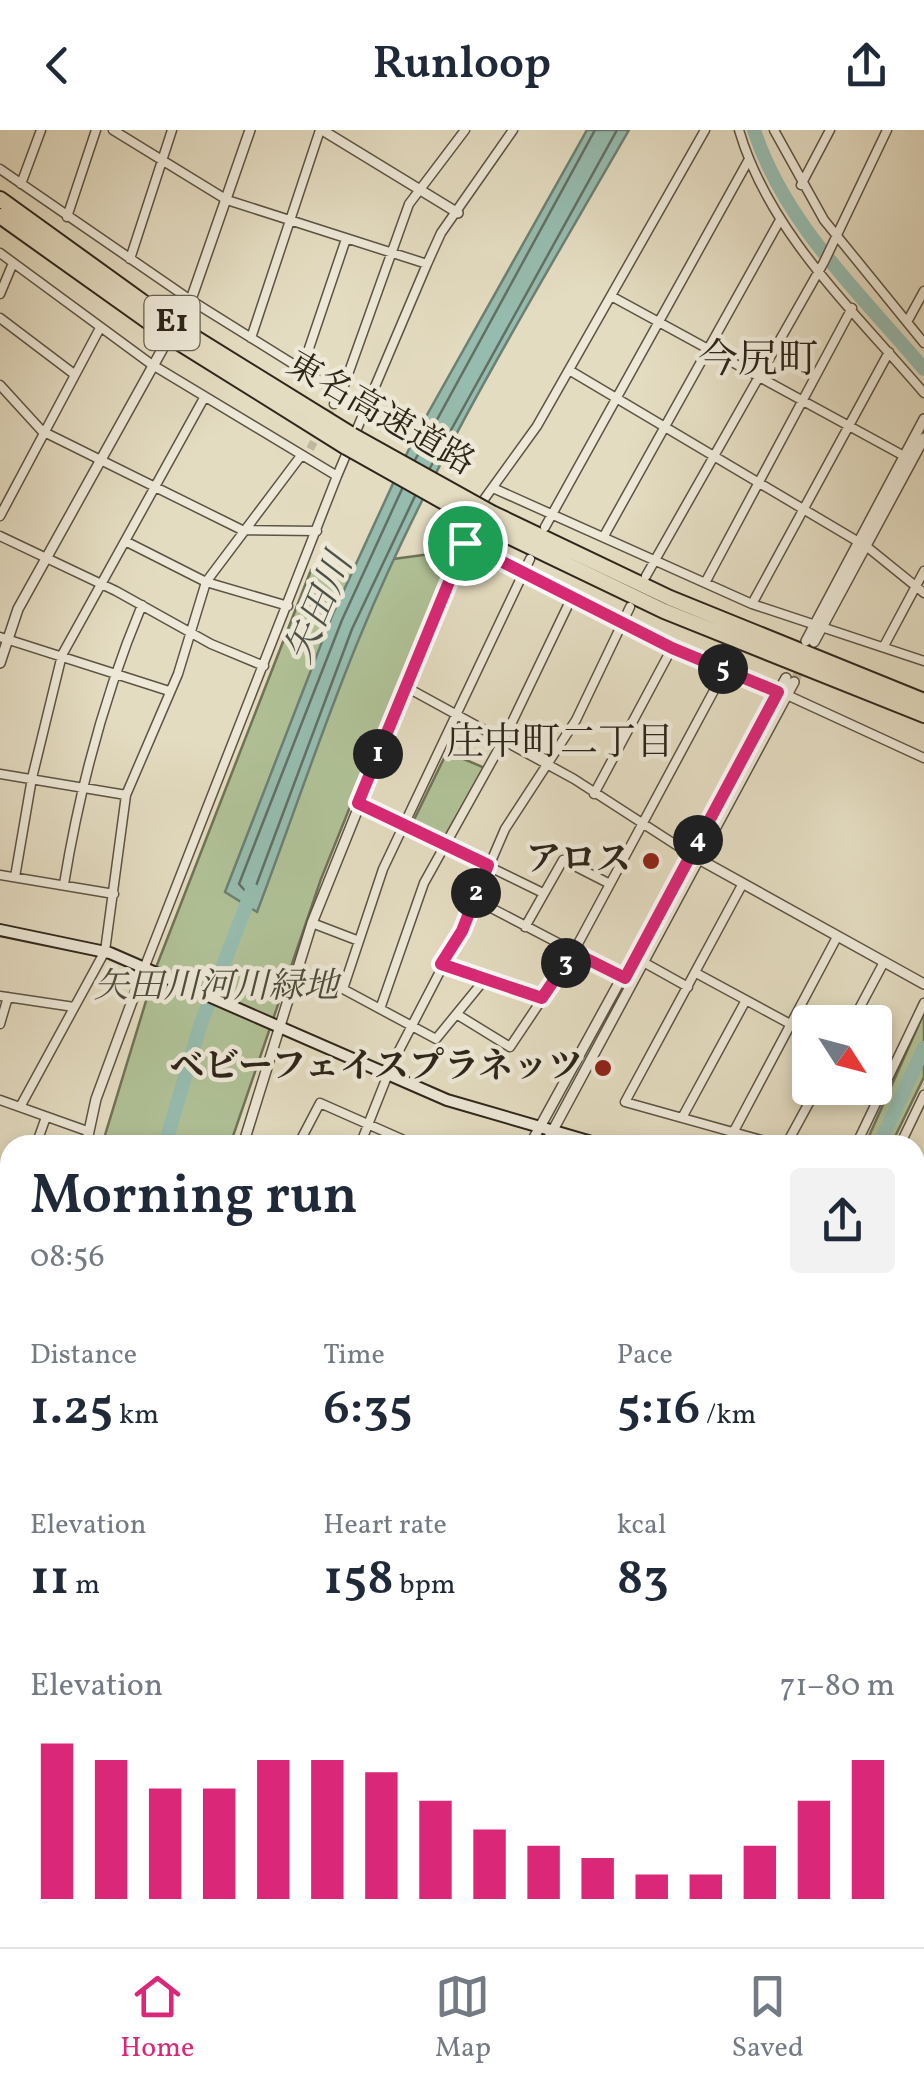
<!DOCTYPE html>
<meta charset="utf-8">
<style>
:root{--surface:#fff;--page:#f2f2f3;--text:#1f2937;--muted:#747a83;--line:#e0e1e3;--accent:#db2777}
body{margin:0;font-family:Vollkorn,"Noto Serif JP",serif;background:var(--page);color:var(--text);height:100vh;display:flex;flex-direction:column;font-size:38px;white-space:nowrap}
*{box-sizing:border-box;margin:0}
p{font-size:32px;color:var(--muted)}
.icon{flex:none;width:55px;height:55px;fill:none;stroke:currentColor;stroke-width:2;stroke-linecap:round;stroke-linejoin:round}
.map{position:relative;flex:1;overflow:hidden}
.details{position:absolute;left:0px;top:1005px;width:925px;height:812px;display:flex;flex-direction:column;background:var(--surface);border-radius:30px 30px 0 0;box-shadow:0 5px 15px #0003}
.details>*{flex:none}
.needle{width:65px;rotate:126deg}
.fabs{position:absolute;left:792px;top:875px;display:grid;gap:20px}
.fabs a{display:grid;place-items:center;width:100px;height:100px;border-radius:10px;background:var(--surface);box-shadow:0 5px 15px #0003;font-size:50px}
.pin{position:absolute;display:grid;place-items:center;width:85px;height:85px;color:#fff;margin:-42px;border:5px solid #fff;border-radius:50%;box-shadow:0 2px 10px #0007}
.km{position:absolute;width:50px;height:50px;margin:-25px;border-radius:50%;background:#222;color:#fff;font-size:28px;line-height:50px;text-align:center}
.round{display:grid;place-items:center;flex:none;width:105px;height:105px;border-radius:10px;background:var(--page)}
.overview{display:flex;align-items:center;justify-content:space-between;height:170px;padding:0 30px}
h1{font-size:55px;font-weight:600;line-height:75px}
.figures{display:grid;grid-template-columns:repeat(3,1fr);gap:15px;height:170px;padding:10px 30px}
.figures div{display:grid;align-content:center}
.figures b{font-size:50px;font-weight:600}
.figures small{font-size:28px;font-weight:400}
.figures p{font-size:28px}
.chart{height:280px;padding:20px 30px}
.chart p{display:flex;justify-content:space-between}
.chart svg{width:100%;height:180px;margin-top:10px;stroke:var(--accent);stroke-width:6}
header{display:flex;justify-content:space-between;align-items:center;height:130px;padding:0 30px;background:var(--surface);font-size:45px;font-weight:600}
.tabs{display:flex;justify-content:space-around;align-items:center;height:140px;border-top:2px solid var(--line);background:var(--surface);font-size:28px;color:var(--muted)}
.tabs a{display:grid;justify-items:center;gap:5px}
.tabs .on{color:var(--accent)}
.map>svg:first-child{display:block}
.green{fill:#b0c196;stroke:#6f7358;stroke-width:2.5}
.water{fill:#96bcaf;stroke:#6c8073;stroke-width:2.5}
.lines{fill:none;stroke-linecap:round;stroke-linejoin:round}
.shore{stroke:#627064;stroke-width:2.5}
.river{stroke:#96bcaf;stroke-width:14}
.minor-tunnel{stroke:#c0b7a0;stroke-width:8;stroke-dasharray:8 4;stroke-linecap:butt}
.tertiary-tunnel{stroke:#c0b7a0;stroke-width:9;stroke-dasharray:9 4.5;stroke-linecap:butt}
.minor-casing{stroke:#5c5344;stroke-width:11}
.tertiary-casing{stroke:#5c5344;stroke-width:12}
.secondary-casing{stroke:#2e251a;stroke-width:14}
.motorway-casing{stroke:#2e251a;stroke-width:18}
.minor{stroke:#ede8d7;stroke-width:8}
.tertiary{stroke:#ede8d7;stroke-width:9}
.secondary{stroke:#ede8d7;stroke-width:10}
.motorway{stroke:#e4dcc1;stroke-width:14}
.motorway-bridge-casing{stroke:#2e251a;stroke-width:18;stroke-linecap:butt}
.motorway-bridge{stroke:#e4dcc1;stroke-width:14}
.route-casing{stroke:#fff;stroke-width:20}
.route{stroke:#db2777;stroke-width:12}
.poi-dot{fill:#8f2418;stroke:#ede8d7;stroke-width:4}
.labels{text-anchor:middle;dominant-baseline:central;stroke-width:9;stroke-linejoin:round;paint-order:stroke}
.shield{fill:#ede8d7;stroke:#676053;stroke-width:2.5}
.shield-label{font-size:32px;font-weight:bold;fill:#2e251a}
.street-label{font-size:35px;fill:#2e251a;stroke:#ede8d7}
.poi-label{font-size:35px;font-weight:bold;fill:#2e251a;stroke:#ede8d7;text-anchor:end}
.park-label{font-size:35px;font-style:italic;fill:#4e4c39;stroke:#ede8d7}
.water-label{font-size:38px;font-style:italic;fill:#4d5247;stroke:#ede8d7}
.neighbourhood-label{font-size:38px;fill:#2e251a;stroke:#ede8d7}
.quarter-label{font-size:40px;fill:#2e251a;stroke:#ede8d7}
</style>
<header><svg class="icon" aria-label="back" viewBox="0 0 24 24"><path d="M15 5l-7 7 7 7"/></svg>Runloop<svg class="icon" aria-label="share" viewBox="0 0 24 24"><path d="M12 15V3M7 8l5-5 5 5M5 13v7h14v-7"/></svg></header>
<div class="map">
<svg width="924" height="1817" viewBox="0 0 924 1817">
<rect width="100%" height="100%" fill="#e4dcc1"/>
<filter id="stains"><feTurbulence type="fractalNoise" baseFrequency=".002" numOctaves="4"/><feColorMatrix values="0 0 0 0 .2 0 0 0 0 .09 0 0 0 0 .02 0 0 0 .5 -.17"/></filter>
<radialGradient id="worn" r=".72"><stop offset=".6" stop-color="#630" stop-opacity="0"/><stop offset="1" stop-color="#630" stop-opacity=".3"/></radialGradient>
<!-- green -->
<path class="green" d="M 453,421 L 321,749 L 230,1015 L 102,1015 L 157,835 L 311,440 Z
M 447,622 L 485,638 L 444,708 L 412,694 Z
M 924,883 L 924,947 L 891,1015 L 865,1015 Z
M 10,1474 L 10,1808 L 34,1808 L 31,1817 L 0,1817 L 0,1510 Z
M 917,1700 L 924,1704 L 924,1753 L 915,1749 Z
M 693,1808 L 842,1808 L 836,1817 L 709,1817 Z"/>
<!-- water -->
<path class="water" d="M 587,0 L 629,0 C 535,164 433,329 361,504 C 323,595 292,690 257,782 L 225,762 L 332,486 L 414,308 Z"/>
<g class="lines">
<!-- shore -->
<path class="shore" d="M 415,330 L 595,0
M 430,338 L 617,0
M 402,359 L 342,490 L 239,754 L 248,764 L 254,761 L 352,499 L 415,366"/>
<!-- river -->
<path class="river" d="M 754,0 C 785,95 861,164 924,239
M 165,1015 L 200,896 L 252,760
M 879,1015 L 924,918
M 0,1764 L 10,1725
M 491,1817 L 494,1808"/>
<!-- minor-tunnel -->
<path class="minor-tunnel" d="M 310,319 L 334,274"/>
<!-- tertiary-tunnel -->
<path class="tertiary-tunnel" d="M 794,552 L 814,512"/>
<!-- minor casing -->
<g class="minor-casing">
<path id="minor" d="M 113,0 L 227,70 L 427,134
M 705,0 L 537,296 L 485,368 L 465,413 L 672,518 L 778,562
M 739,0 C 769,103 856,183 924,263
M 774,0 L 824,90 L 924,213
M 0,39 L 192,171 L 367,280
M 21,54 L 41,0
M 801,55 L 830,0
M 67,87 L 96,0
M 0,123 L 151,234 L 337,346
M 130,129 L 172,0
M 0,164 L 13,133
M 611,166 L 904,326
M 0,188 L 74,244
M 907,192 L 924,161
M 251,208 L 320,0
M 302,239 L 346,109
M 569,240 L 857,411
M 0,255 L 42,301 L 242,400 L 317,401
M 334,274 L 341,264 L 409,74 L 465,0
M 493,358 L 752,474 L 924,531
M 0,386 L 100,198
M 545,397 L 748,31
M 0,406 L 116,461 L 211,514 L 264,536
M 604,406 L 780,90
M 127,412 L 206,452 L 288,476
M 866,416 L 924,463
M 646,446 L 824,132 L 887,0
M 705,453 L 852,178
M 752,474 L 889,222
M 0,507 L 169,561
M 884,516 L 924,441
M 406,557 L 574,649 L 690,724
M 787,565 L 924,628
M 0,644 L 126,665
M 594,664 L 672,518
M 359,673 L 543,763
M 0,745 L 114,764
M 15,747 L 32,648 L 62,525 L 204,268
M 64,754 C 80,656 104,566 142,475
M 742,755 L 625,972 L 779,1015
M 474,769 L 625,848
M 312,793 L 359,811
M 525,797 L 563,730 L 610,754
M 645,833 L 688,857
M 441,834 L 542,868
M 145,836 L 337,346 L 427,134 L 441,103 L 513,0
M 696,843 L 792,895
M 485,849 L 436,909 L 343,859 L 383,739 L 530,429
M 0,866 L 74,877
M 380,879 L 424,753 L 503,611 L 572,467
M 458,885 L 510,917 L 573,823 L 725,540
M 852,892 L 884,832
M 0,894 L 8,867
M 0,970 L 87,1001
M 20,977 L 105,821 L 126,665 L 178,544 L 206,452 L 300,327
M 683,986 L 746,870
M 734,1001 L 837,807
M 36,1015 L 46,987
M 298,1015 L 320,973 L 415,1015
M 360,1015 L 392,934 L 461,801 L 505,699 L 576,590 L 630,477
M 786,1015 L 817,958
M 856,1015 L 924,873
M 900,1015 L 924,965
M 915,1055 L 924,1058
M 0,1118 L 10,1090
M 0,1146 L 10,1150
M 915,1162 L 924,1164
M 915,1194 L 924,1174
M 915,1260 L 924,1264
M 0,1265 L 10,1267
M 915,1317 L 924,1318
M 915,1432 L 924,1411
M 915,1525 L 917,1521 L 924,1524
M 915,1590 L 924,1596
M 915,1699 L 924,1683
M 915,1752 L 924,1756
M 915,1797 L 924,1778
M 92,1808 L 106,1817
M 685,1808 L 702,1817
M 47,1817 L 50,1808
M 59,1817 L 62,1808
M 119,1817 L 125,1808
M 284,1817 L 291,1808
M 368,1817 L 374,1808
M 468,1817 L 471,1808
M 512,1817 L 517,1808
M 576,1817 L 582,1808
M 644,1817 L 652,1808
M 845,1817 L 850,1808
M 906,1817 L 910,1808"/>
</g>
<!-- tertiary casing -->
<g class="tertiary-casing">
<path id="tertiary" d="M 322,0 L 458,83
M 187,181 L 250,0
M 806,511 L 924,289
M 814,512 L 924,308
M 0,533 L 18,479 L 163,218
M 697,728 L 924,854
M 86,1015 L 96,969 L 145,836
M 243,1015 L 312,793 L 465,413
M 530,1015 L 786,548
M 545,1015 L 794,552
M 915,1302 L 924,1283
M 915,1462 L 924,1465
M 0,1463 L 10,1422
M 393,1808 L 407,1817
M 411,1808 L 424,1817"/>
</g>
<!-- secondary casing -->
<g class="secondary-casing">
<path id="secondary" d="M 0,800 L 110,823 L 447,970 L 602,1015
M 915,1109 L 924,1112
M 0,1505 L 10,1513
M 0,1515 L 10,1523
M 177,1817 L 182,1808
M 189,1817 L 195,1808"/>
</g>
<!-- motorway casing -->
<g class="motorway-casing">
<path id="motorway" d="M 0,69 L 176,196 L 352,305
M 0,86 L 170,207 L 346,317
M 492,383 L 670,468 L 924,571
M 485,395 L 664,481 L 924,585"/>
</g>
<!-- minor -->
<use href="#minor" class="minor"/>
<!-- tertiary -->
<use href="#tertiary" class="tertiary"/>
<!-- secondary -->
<use href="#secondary" class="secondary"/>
<!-- motorway -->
<use href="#motorway" class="motorway"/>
<!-- motorway-bridge casing -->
<g class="motorway-bridge-casing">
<path id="motorway-bridge" d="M 352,305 L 492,383
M 346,317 L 485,395"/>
</g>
<!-- motorway-bridge -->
<use href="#motorway-bridge" class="motorway-bridge"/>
</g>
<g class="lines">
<!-- route casing -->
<g class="route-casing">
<path id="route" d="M 465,413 L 672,518 L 778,562 L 625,848 L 573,822 L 542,868 L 441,834 L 462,801 L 488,735 L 358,673 Z"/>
</g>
<!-- route -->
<use href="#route" class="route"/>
</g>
<!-- markers -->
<g class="poi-dot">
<circle cx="651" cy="731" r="10"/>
<circle cx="603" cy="938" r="10"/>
</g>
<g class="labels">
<!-- shield labels -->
<rect class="shield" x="144.5" y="166" width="55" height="54" rx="8"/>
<g class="shield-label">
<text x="172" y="193">E1</text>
</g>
<!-- street labels -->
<g class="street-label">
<text transform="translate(380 285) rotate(30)">東名高速道路</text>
</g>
<!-- poi labels -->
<g class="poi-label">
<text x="631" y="731">アロス</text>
<text x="583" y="938">ベビーフェイスプラネッツ</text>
</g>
<!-- park labels -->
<g class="park-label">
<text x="216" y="858">矢田川河川緑地</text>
</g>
<!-- water labels -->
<g class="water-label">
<text transform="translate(321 479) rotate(-67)">矢田川</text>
</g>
<!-- neighbourhood labels -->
<g class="neighbourhood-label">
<text x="560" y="614">庄中町二丁目</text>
</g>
<!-- quarter labels -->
<g class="quarter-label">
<text x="758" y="232">今尻町</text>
</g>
</g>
<rect width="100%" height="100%" filter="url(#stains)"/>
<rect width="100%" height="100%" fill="url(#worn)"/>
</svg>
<div class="fabs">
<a><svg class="needle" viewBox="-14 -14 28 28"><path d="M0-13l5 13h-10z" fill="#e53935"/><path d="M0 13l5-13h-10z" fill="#747a83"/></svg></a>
</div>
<div class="pin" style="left:465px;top:413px;background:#1e9e55"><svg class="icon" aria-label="arrive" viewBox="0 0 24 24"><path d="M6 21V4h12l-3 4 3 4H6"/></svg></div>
<b class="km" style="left:378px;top:624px">1</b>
<b class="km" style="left:476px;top:763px">2</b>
<b class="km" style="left:566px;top:833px">3</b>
<b class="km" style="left:698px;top:710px">4</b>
<b class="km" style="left:723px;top:539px">5</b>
<section class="details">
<div class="overview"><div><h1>Morning run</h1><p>08:56</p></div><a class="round"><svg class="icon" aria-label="share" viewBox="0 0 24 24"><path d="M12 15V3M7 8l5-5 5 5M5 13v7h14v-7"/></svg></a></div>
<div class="figures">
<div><p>Distance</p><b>1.25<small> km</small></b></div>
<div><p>Time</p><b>6:35</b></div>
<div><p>Pace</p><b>5:16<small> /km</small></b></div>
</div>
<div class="figures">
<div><p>Elevation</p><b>11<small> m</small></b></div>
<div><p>Heart rate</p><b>158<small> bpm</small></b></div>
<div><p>kcal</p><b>83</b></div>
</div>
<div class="chart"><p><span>Elevation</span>71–80 m</p>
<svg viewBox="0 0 160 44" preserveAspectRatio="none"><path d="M5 44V6M15 44V10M25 44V17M35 44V17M45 44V10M55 44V10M65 44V13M75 44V20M85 44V27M95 44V31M105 44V34M115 44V38M125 44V38M135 44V31M145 44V20M155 44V10"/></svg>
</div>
</section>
</div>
<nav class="tabs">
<a class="on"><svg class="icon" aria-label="home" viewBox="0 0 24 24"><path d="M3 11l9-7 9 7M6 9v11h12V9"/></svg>Home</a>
<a><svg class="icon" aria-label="map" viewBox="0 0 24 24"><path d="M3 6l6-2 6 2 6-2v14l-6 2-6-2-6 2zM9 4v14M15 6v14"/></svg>Map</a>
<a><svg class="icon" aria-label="saved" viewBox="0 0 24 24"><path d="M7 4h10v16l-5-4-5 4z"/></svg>Saved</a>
</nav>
